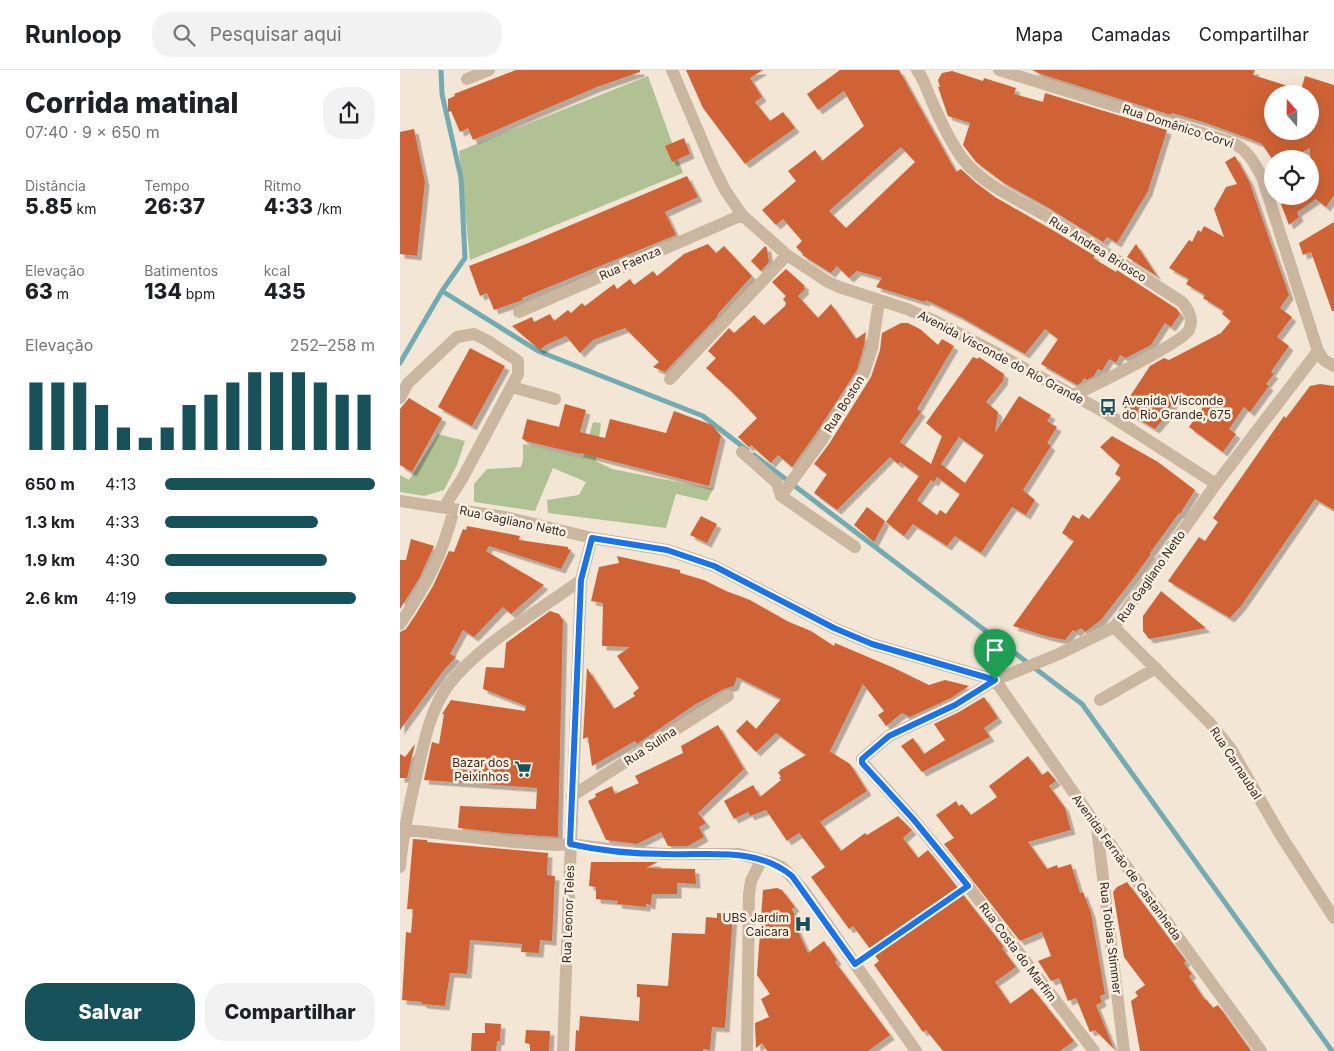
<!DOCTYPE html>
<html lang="pt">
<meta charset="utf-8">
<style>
:root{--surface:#fff;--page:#f2f2f2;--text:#202124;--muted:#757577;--line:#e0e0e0;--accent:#175159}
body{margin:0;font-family:Inter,sans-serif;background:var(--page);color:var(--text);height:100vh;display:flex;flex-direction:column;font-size:19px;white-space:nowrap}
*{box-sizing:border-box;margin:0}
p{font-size:16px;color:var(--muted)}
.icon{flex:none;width:28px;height:28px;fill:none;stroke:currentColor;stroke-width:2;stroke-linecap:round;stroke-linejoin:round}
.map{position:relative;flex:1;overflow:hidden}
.drawer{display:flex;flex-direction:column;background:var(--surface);width:400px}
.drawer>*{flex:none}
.needle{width:32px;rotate:340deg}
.tools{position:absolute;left:864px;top:15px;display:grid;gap:10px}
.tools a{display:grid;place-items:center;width:55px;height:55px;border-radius:50%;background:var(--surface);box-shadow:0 5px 20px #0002;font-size:25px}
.pin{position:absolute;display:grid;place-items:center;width:42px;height:42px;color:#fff;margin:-51px -21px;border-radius:50% 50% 50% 0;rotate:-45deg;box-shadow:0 0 5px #0007}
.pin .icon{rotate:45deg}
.round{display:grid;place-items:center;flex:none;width:52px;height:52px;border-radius:20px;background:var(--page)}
.headline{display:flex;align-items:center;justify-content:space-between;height:85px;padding:0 25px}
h1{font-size:28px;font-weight:800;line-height:38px}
.figures{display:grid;grid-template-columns:repeat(3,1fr);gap:8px;height:85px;padding:5px 25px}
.figures div{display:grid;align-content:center}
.figures b{font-size:21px;font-weight:800}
.figures small{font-size:14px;font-weight:400}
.figures p{font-size:14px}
.chart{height:140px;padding:10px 25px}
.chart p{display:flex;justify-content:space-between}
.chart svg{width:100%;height:90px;margin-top:5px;stroke:var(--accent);stroke-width:6}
.cta{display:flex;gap:10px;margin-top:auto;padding:10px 25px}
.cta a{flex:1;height:58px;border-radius:20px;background:var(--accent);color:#fff;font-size:20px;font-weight:800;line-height:58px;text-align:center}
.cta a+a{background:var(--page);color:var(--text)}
ul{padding:0 25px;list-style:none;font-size:16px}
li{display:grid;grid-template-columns:80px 60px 1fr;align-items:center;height:38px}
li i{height:12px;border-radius:6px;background:var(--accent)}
header{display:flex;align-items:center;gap:30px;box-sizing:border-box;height:70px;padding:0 25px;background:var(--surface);border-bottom:1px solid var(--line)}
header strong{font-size:24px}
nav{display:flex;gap:28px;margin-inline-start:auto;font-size:18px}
.search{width:350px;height:45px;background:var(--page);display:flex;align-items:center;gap:12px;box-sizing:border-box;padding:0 18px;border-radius:20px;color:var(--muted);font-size:19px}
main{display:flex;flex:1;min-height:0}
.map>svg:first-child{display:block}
.green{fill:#b0c294}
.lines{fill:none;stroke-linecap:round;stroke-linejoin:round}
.stream{stroke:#72acb2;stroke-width:5}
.building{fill:#d06335;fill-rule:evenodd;filter:url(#shadow)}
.path{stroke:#b7a08b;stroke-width:3;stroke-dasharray:2.5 2.5;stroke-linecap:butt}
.minor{stroke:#cbb6a0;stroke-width:12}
.route-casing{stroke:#fff;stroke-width:10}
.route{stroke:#1a73e8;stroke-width:6}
.labels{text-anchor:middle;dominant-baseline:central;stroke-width:5;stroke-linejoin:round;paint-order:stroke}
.street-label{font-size:12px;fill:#342a24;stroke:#faf0e1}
.poi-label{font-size:12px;fill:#342a24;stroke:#faf0e1;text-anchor:end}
</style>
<header>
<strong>Runloop</strong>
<div class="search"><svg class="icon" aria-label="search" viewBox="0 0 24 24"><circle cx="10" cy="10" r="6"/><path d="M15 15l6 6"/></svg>Pesquisar aqui</div>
<nav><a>Mapa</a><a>Camadas</a><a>Compartilhar</a></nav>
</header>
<main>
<section class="drawer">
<div class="headline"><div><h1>Corrida matinal</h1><p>07:40 · 9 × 650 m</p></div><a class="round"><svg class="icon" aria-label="share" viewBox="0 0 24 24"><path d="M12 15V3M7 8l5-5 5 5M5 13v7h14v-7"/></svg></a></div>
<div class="figures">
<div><p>Distância</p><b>5.85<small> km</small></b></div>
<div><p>Tempo</p><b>26:37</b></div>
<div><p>Ritmo</p><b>4:33<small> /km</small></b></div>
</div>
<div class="figures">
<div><p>Elevação</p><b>63<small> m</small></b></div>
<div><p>Batimentos</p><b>134<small> bpm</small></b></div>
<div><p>kcal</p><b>435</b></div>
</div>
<div class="chart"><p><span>Elevação</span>252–258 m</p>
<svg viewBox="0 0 160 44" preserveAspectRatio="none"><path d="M5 44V11M15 44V11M25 44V11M35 44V22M45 44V33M55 44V38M65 44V33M75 44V22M85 44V17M95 44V11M105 44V6M115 44V6M125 44V6M135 44V11M145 44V17M155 44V17"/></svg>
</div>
<ul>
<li><b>650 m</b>4:13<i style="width:100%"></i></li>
<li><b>1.3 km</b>4:33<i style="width:73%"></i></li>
<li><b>1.9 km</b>4:30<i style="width:77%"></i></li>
<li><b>2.6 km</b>4:19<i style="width:91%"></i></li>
</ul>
<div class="cta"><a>Salvar</a><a>Compartilhar</a></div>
</section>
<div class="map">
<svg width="934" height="981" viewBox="0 0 934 981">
<defs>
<filter id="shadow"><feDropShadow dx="4.5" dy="4.5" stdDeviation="0" flood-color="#0004"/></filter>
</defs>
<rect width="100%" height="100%" fill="#f3e6d5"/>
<!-- green -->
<path class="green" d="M 248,6 L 283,103 L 70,190 L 59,81 Z
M 193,352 L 201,353 L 196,391 L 212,399 L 313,419 L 307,431 L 276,424 L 266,458 L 148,443 L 147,430 L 179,425 L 186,412 L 153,398 L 135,441 L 74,432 L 74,414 L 87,399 L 121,397 L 123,390 L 123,374 L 183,388 Z
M 38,364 L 65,371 L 57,395 L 44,420 L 24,426 L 0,422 L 0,405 L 9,410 Z"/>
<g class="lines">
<!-- stream -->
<path class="stream" d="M 42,221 L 138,281 L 303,346 L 347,380
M 0,293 L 42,221 L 65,188 L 61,108 L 42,24 L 41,0
M 354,385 L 682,634 L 932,981"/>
</g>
<!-- building -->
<path class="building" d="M 116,0 L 240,0 L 240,2 L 197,17 L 73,70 L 68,58 L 60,62 L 51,41 L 48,42 L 48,29 L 55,26 L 54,24 Z
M 286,0 L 363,0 L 350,8 L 362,27 L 355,32 L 370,51 L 383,42 L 395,58 L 345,94 L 303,38 Z
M 440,0 L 499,0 L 556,102 L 561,99 L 575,112 L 595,127 L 656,162 L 695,186 L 693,188 L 716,202 L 717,200 L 777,239 L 780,244 L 771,257 L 765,253 L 751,275 L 726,288 L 720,285 L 716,293 L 709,289 L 702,301 L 698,299 L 694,306 L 687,310 L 684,308 L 681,313 L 677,315 L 641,294 L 658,269 L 645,259 L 625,284 L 559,246 L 526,230 L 525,232 L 476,217 L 482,208 L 457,201 L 449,208 L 437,196 L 431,203 L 402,185 L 403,184 L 396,177 L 402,171 L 383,149 L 376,155 L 362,140 L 396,111 L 388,101 L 415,80 L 422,91 L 464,56 L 444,21 L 418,40 L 407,24 ZM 501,77 L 515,92 L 446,158 L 429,141 Z
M 632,0 L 855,0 L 853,5 L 901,20 L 905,6 L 934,15 L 934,125 L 926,137 L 916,129 L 897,142 L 899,147 L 889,155 L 881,134 L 895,126 L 910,126 L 910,78 L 890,89 L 872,89 L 862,74 L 850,69 L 806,53 L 772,43 L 771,45 L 640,4 ZM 872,24 L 910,24 L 910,61 L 872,61 Z
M 552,1 L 583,11 L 584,8 L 616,18 L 614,24 L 643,32 L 645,23 L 767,60 L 748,121 L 717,173 L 707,167 L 703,172 L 647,137 L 604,113 L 576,92 L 563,75 L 570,53 L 548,46 L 538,17 L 540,17 L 538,10 L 542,3 Z
M 14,59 L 25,112 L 17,186 L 0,184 L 0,62 Z
M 284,68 L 290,84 L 272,92 L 265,76 Z
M 835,86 L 849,111 L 889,225 L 880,238 L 892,247 L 877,267 L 889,276 L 871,302 L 874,304 L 866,314 L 869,316 L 850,342 L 844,337 L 829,359 L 836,364 L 823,382 L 789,357 L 803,337 L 781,322 L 766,343 L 768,344 L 755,359 L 728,343 L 729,342 L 723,337 L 750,296 L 764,288 L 769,290 L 821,263 L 831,251 L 822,244 L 824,241 L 803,228 L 805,225 L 786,214 L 789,209 L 769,198 L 789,170 L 792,172 L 798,160 L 801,162 L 804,156 L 824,167 L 814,139 L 826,117 L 837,114 L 825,92 Z
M 287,106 L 298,127 L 265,142 L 276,165 L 122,228 L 123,230 L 94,240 L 87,223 L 80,226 L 69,196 L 126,174 Z
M 934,152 L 934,241 L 932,241 L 911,182 L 903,185 L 899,173 Z
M 308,174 L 316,183 L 324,176 L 352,206 L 317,245 L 318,246 L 265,302 L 253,297 L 259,292 L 225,258 L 193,270 L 180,283 L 166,266 L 146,275 L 140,280 L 112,256 L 132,247 L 134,252 L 150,244 L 154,251 L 168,240 L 171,243 L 182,233 L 185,236 L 214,214 L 217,219 L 230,209 L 234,215 L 253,201 L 257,206 L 284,184 Z
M 736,174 L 757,206 L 727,187 Z
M 365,176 L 367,178 L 369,192 L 361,201 L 351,191 Z
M 386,199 L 405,216 L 403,217 L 405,219 L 398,226 L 418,248 L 431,234 L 456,269 L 466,262 L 464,276 L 457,300 L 415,365 L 392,397 L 378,385 L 371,393 L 351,375 L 349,377 L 338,367 L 357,348 L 332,322 L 306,298 L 316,288 L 308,281 L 329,258 L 334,263 L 354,245 L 364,255 L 385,236 L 386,233 L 383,229 L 386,226 L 372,212 Z
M 501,253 L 508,253 L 520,259 L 538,275 L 542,269 L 554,276 L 517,339 L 521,342 L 500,372 L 531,394 L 542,366 L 526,353 L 573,287 L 578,289 L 579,287 L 604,304 L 603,311 L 586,332 L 598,342 L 595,363 L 619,326 L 651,345 L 647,351 L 657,357 L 647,373 L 651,376 L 623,420 L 635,430 L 626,445 L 612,437 L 581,483 L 555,466 L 547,476 L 513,454 L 504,466 L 486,452 L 519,406 L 500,392 L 498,394 L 490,387 L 437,440 L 414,423 L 427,404 L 414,394 L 429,374 L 471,307 L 480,280 L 482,263 ZM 559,367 L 584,385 L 565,413 L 541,394 ZM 537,407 L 560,424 L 546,444 L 540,440 L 537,445 L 517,430 L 531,410 L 534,412 Z
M 70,278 L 105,296 L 72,356 L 38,337 Z
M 920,314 L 934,316 L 934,440 L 915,429 L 841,536 L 830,548 L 768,511 L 799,467 L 805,471 L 818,452 L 813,448 L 884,346 L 886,348 L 910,316 Z
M 9,328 L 42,348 L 12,402 L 0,395 L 0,339 Z
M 165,334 L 186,340 L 180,362 L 205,368 L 210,349 L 266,363 L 274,341 L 312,355 L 321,366 L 309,416 L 180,383 L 180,384 L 125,371 L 125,370 L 122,369 L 127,349 L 159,357 Z
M 712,366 L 758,392 L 795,420 L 780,444 L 779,443 L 750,483 L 751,484 L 732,510 L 701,550 L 685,562 L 681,558 L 676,562 L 673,560 L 665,570 L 649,567 L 613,556 L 674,471 L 662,463 L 673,445 L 679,449 L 682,444 L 689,449 L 721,408 L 715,404 L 720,395 L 700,377 Z
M 467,437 L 485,451 L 474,472 L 454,455 Z
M 301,446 L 317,454 L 307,473 L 290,465 Z
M 67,456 L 120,466 L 119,470 L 168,477 L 168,479 L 171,480 L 161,499 L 89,476 L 86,481 L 144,515 L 111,544 L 103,537 L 74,567 L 63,560 L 50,584 L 56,587 L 43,601 L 0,660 L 0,562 L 6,559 L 16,544 L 33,516 L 49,481 L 54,482 L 63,459 L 66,460 Z
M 11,469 L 34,476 L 19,509 L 0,539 L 0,490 L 6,490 Z
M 217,486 L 280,500 L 280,503 L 304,510 L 326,521 L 350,530 L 389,552 L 411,561 L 434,576 L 435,573 L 494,598 L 529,615 L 545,610 L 569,616 L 551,628 L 510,647 L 502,643 L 486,656 L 478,645 L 484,641 L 463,614 L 429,683 L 431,682 L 450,694 L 467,721 L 420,752 L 441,781 L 465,763 L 467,765 L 498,746 L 512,760 L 503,768 L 518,788 L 528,780 L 604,877 L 602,878 L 616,897 L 595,912 L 610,934 L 632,918 L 674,971 L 660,981 L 543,981 L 526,960 L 523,962 L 474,895 L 479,891 L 453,856 L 449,859 L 411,807 L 425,797 L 399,763 L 387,771 L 366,740 L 350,746 L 348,742 L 334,749 L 324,731 L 353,715 L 360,727 L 381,710 L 379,708 L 381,707 L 378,702 L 380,701 L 380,700 L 406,685 L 376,663 L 356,682 L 336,661 L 347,650 L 356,659 L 381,629 L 337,607 L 334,616 L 324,619 L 296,634 L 237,674 L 235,671 L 192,696 L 188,667 L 183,669 L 187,598 L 214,639 L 235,626 L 233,623 L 239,618 L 217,586 L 230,577 L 202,576 L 203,533 L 191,531 L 199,497 L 219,493 Z
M 761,521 L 806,558 L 749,569 L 743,561 L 743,546 Z
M 150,541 L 159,544 L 163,550 L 158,767 L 113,764 L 58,758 L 60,736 L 136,739 L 137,718 L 24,710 L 32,672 L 39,674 L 44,644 L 42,644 L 51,630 L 125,641 L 126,636 L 83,619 L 86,597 L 104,598 L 106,573 Z
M 584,627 L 598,648 L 584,658 L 590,667 L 522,702 L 501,676 L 513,668 L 524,684 L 545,670 L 534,654 L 559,642 Z
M 318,655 L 344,699 L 298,743 L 306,753 L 299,757 L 304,767 L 288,776 L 268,776 L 261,762 L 237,774 L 206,770 L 188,731 L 196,727 L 195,724 L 212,716 L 215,724 L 239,713 L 235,706 L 283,683 L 281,676 Z
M 15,674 L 7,708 L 0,708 L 0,684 L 5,687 Z
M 628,686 L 642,705 L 648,701 L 656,711 L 649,716 L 665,738 L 671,760 L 628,772 L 647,799 L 657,795 L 658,798 L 671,794 L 680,823 L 683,822 L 691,843 L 705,924 L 700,926 L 702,932 L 696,935 L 714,979 L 695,960 L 690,962 L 676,928 L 668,931 L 659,908 L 651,911 L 638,891 L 651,886 L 642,862 L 620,871 L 544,774 L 554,768 L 536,745 L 556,731 L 559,736 L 562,734 L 571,745 L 597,727 L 589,716 Z
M 13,769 L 27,770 L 27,772 L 148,783 L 147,805 L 155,806 L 152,871 L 140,870 L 139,883 L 121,882 L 122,874 L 70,870 L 67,904 L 50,903 L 45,936 L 22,934 L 22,932 L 2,930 L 6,862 L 11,863 L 13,839 L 7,839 Z
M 191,792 L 258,792 L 246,798 L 295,799 L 296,814 L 277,813 L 277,824 L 252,824 L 251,835 L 246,834 L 246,837 L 217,834 L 218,831 L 196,829 L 196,817 L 189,816 Z
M 727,812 L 786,891 L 784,893 L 792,904 L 789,906 L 805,930 L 806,929 L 813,938 L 818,935 L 851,981 L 740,981 L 731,931 L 738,926 L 735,922 L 745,915 L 724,887 L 713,822 L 717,817 Z
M 377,818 L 382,820 L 395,837 L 392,839 L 399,856 L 396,857 L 408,883 L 424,871 L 437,890 L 435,892 L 490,965 L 468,981 L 367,981 L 362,973 L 356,978 L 355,953 L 369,947 L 361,929 L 370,924 L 357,905 L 363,820 Z
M 317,843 L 333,844 L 325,958 L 312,957 L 310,980 L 303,979 L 303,981 L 175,981 L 176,960 L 179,961 L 180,946 L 239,951 L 240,927 L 237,927 L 237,914 L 268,916 L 272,863 L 305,864 L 306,847 L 317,848 Z
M 85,953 L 101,954 L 100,971 L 97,971 L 96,981 L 71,981 L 72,963 L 85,963 Z
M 126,960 L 150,961 L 149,981 L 130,981 L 130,974 L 125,973 Z"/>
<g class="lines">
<!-- path -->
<path class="path" d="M 466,887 L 557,824"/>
<!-- minor -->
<path class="minor" d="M 272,0 L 313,96 L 325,120 L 342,145 L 387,185 L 428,212 L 439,217 L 507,239 L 535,251 L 587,278 L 706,343 L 816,414
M 517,0 C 524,9 526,18 530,27 C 539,48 549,70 562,88 C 583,115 615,128 643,144 C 690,172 736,203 782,232 C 789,240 794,249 789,260 C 782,273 693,316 674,325
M 599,0 L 831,72 C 847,79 854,92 862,107 L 918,281 L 924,290 L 934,296
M 67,9 L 89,0
M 119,242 L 342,145
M 270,309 L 387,185
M 112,317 L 155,329
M 0,328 L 8,313 L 57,267 L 74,264 L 88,271 L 118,291 L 118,304 L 62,409 L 44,437
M 342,382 L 377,413 L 381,426 L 455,477
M 381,426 L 422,370 L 464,303 L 472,278 L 479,231
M 0,431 L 105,447 L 192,468 L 267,480 L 314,496 L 434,558 L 472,574 L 595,610
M 0,554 C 27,514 42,486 54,439
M 714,557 L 810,653 L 831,679 L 880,764 L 934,848
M 595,610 L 697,756 L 861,981
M 700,630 L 756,598
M 172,726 L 328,626
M 697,758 L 724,981
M 0,759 L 112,772 L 158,775 L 170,774 L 234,782 L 266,784 L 339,784 L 370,792 L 382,797 L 391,806 L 404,821 L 516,981
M 0,797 C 3,764 9,735 17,703 C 24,673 29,643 47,617 C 78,575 139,541 181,510
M 163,981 L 181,510 L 192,468
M 347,981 L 349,824 L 351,811 L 361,791
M 694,981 L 568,816 L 514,750 L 463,693 L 462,689 L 489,666 L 555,635 L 595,610 L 659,584 L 714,557 L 816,414 L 918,281"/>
</g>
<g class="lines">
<!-- route casing -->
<g class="route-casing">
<path id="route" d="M 192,468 L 267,480 L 314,496 L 434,558 L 472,574 L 595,610 L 555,635 L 489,666 L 462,689 L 462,693 L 514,750 L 568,816 L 455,894 L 392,806 C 356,776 308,786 266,784 C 234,784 201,781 170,774 L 181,510 Z"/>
</g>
<!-- route -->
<use href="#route" class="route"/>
</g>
<!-- icons -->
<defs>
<g id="bus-bare" transform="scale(1.35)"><path d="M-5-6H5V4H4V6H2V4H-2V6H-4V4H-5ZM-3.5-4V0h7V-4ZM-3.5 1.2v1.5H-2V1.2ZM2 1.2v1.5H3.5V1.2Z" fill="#175159" stroke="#faf0e1" stroke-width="2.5" paint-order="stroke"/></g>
<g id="supermarket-bare" transform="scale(1.35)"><path d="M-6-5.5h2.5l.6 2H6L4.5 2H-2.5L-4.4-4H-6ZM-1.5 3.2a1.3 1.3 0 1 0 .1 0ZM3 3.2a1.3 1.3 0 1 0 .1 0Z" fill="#175159" stroke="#faf0e1" stroke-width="2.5" paint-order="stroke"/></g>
<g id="hospital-bare" transform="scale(1.35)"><path d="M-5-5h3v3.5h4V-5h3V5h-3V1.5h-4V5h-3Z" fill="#175159" stroke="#faf0e1" stroke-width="2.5" paint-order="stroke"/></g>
</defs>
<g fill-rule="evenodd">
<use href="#bus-bare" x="708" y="337"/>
<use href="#supermarket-bare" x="123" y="699"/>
<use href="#hospital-bare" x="403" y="854"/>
</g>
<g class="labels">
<!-- street labels -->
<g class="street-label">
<text transform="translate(778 56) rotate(18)">Rua Domênico Corvi</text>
<text transform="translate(698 179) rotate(32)">Rua Andrea Briosco</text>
<text transform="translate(230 193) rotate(-24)">Rua Faenza</text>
<text transform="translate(601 287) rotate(28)">Avenida Visconde do Rio Grande</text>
<text transform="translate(444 334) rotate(-58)">Rua Boston</text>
<text transform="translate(113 451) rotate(12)">Rua Gagliano Netto</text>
<text transform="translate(751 506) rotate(-55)">Rua Gagliano Netto</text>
<text transform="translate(250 676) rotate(-33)">Rua Sulina</text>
<text transform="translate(836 693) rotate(57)">Rua Carnaubal</text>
<text transform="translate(727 797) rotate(54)">Avenida Fernão de Castanheda</text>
<text transform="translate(168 844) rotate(-88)">Rua Leonor Teles</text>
<text transform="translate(711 868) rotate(83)">Rua Tobias Stimmer</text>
<text transform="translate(618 882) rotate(53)">Rua Costa do Marfim</text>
</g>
<!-- poi labels -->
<g class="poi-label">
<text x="722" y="330" text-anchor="start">Avenida Visconde<tspan x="722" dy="14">do Rio Grande, 675</tspan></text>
<text x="109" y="692">Bazar dos<tspan x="109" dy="14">Peixinhos</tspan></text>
<text x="389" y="847">UBS Jardim<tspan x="389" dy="14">Caicara</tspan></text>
</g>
</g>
</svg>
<div class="tools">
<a><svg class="needle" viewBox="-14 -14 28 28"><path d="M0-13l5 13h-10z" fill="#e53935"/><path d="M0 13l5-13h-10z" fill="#757577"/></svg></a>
<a><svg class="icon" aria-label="locate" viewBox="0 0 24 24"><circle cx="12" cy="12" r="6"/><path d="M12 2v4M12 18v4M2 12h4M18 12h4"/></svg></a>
</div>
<div class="pin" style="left:595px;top:610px;background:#1e9e55"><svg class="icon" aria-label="arrive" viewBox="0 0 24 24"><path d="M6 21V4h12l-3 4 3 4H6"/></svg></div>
</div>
</main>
